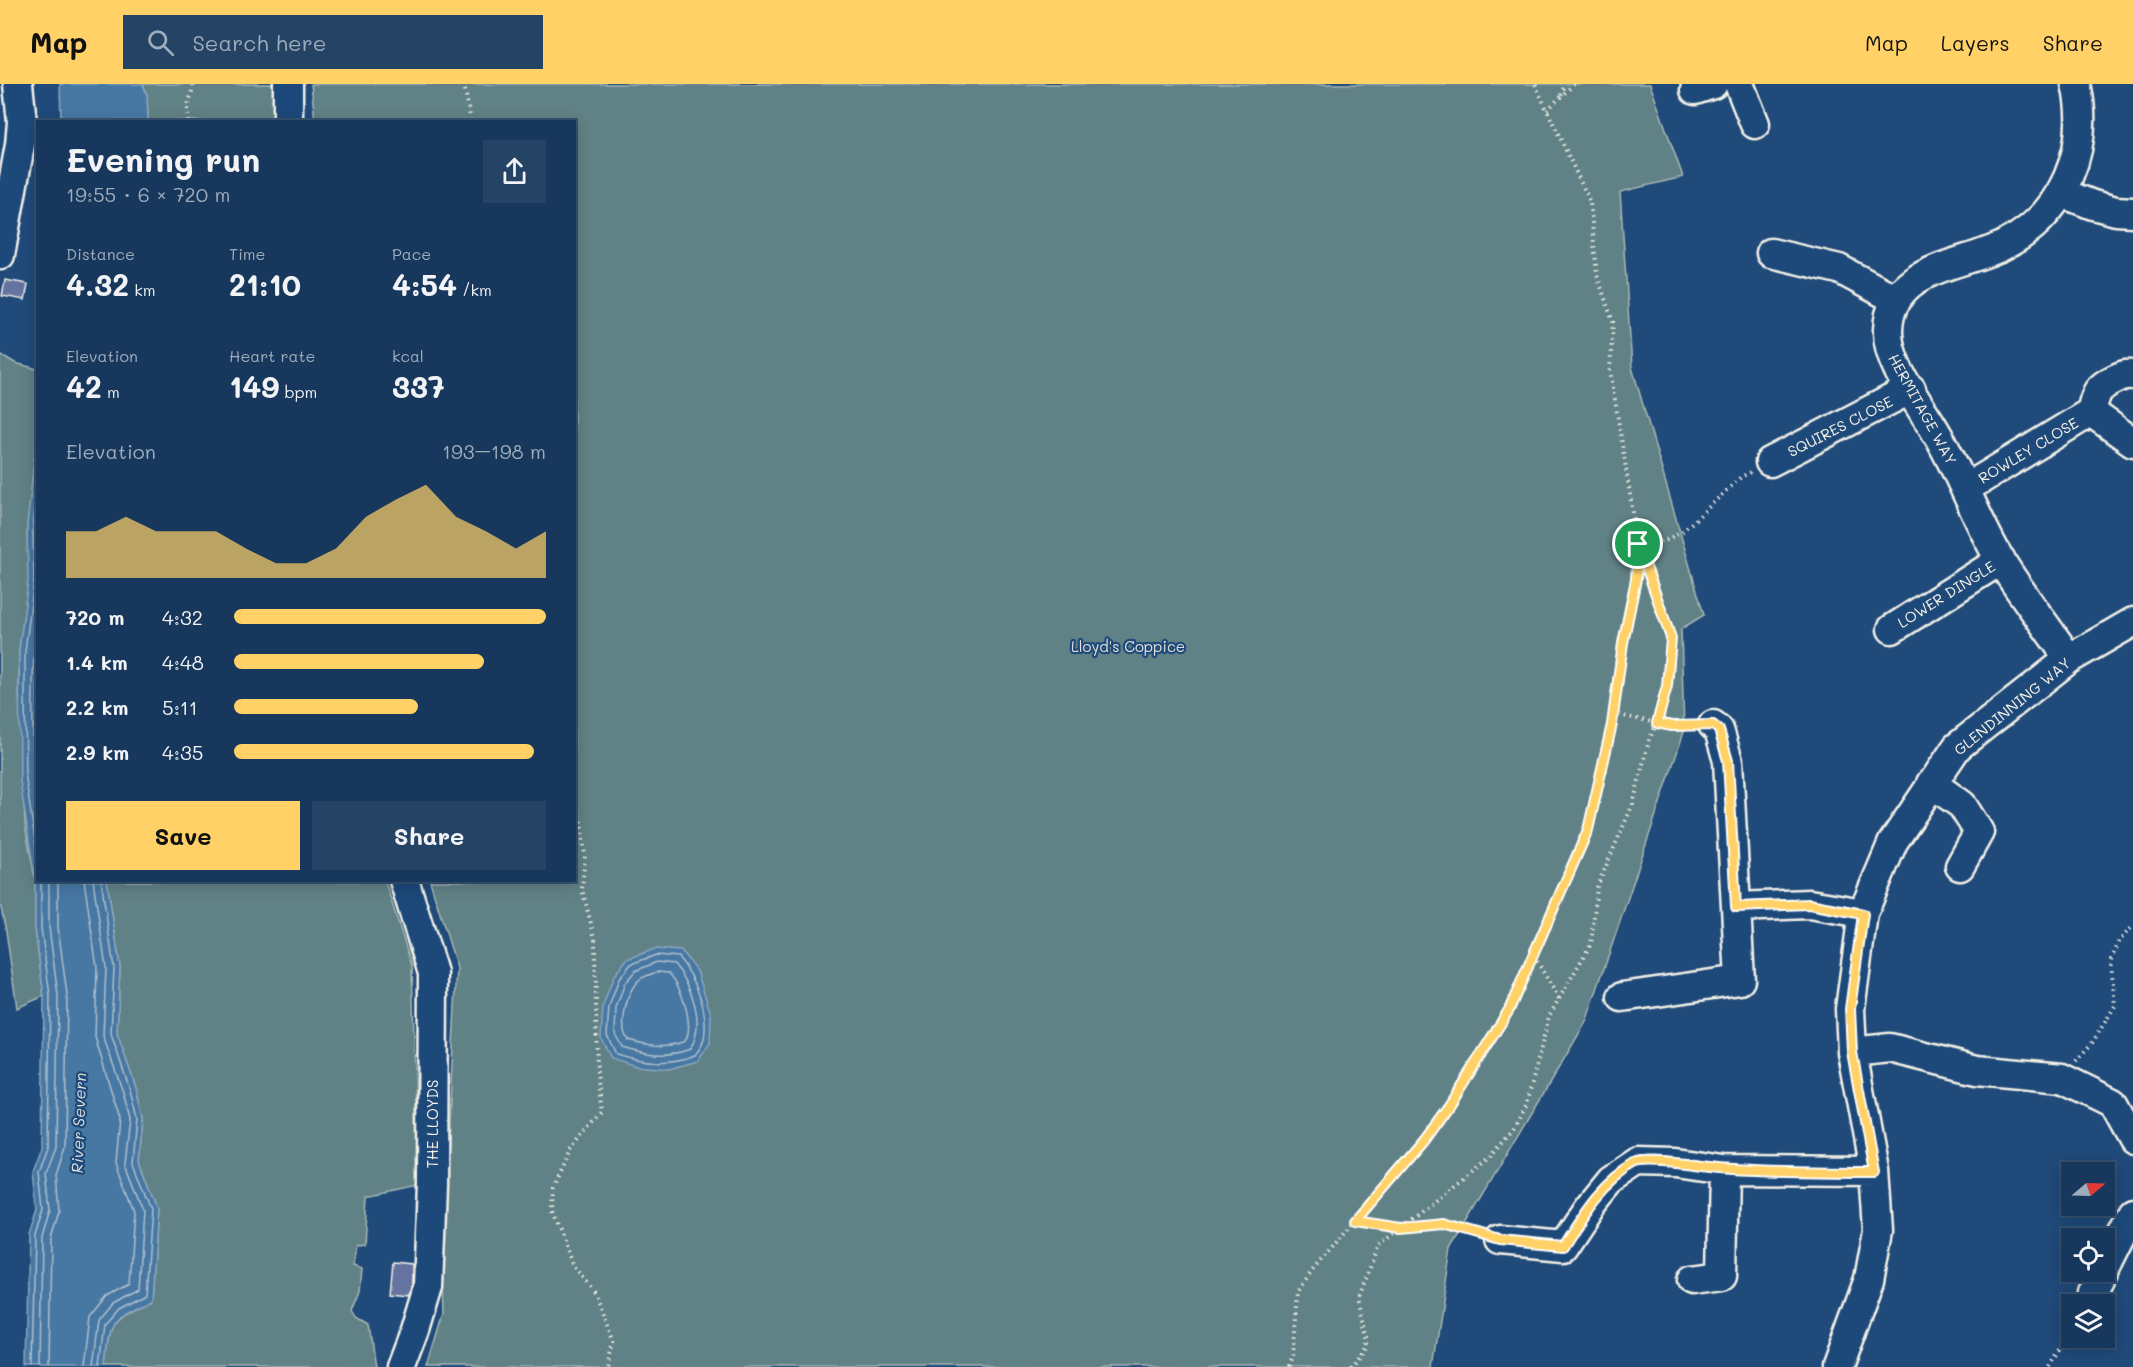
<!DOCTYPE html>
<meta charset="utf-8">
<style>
:root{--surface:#17385c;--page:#244365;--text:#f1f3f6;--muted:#9eacbb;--line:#365272;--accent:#ffd166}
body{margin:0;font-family:Mali,sans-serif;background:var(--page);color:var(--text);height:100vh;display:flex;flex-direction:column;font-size:22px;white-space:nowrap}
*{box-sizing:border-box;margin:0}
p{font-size:20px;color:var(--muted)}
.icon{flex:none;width:33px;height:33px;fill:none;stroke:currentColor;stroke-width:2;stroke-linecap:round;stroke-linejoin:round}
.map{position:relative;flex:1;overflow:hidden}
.drawer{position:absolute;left:36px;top:36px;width:540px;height:762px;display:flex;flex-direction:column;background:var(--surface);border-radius:0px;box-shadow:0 3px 15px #0003,0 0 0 2px var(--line)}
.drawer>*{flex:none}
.needle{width:39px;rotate:71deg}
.tools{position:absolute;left:2061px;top:1078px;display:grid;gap:12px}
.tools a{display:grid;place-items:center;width:54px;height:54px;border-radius:0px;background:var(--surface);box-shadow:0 3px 15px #0003,0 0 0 2px var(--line);font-size:30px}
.pin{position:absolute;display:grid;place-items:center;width:51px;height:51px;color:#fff;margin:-26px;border:3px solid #fff;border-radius:50%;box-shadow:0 2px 6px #0007}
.round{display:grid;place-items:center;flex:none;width:63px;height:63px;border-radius:0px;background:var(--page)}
.summary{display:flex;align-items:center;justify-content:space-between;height:102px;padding:0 30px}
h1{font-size:33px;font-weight:800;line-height:45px}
.figures{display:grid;grid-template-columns:repeat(3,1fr);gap:9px;height:102px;padding:6px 30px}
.figures div{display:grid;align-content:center}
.figures b{font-size:30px;font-weight:800}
.figures small{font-size:16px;font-weight:400}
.figures p{font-size:16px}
.chart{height:168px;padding:12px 30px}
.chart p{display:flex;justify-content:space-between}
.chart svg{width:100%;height:108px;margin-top:6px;fill:var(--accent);opacity:.7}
.primary-button{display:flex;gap:12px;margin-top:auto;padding:12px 30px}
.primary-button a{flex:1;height:69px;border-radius:0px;background:var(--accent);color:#111;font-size:24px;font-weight:800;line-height:69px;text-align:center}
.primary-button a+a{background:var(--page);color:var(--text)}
ul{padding:0 30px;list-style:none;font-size:20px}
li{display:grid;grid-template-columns:96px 72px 1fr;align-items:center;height:45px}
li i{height:15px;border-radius:8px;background:var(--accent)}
header{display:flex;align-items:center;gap:36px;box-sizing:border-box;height:84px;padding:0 30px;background:var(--accent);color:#111}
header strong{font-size:28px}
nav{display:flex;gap:33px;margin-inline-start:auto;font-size:21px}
.search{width:420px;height:54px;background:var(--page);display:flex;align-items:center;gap:15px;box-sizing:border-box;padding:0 21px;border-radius:0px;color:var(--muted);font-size:22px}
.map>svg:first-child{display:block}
.green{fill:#608185;stroke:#aab9b6;stroke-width:1.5}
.water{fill:#4777a3;stroke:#8ca8bf;stroke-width:1.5}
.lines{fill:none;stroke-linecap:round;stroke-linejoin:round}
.shore{stroke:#afc0cc;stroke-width:1.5}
.building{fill:#6573a0;stroke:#f4f1e8;stroke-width:1.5}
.minor-casing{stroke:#f4f1e8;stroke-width:33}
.path{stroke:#f4f1e8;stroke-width:4;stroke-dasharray:1.5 4.5;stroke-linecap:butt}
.minor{stroke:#1f4a7a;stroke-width:28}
.route-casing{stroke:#fff;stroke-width:12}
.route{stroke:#ffd166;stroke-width:8}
.labels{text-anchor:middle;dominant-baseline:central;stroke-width:4.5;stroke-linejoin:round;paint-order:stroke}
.street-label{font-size:15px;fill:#f4f1e8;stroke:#1f4a7a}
.park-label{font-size:15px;fill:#dee0d9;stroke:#1f4a7a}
.water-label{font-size:16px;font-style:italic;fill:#dadfde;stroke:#1f4a7a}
</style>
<header>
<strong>Map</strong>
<div class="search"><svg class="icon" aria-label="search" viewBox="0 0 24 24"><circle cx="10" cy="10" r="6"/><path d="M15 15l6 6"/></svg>Search here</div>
<nav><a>Map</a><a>Layers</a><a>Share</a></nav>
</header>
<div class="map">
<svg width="2133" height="1283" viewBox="0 0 2133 1283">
<rect width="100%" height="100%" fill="#1f4a7a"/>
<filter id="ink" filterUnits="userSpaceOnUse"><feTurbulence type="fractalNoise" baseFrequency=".0167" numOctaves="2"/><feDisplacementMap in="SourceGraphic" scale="12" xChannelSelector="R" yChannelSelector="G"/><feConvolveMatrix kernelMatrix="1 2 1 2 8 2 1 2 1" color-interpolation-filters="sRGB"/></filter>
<g filter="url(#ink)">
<!-- green -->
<path class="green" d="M 143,0 L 276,0 L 278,37 L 148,37 L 147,11 Z
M 311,0 L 1650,0 L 1683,93 L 1620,108 L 1632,283 L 1704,531 L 1681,545 L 1684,648 L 1586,938 L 1451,1165 L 1433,1283 L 428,1283 L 444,1230 L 442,1175 L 457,884 L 430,797 L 574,796 L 574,38 L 315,37 Z
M 0,270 L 15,279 L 38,285 L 37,352 L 27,442 L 28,497 L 19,567 L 19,607 L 25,741 L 35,796 L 35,844 L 44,912 L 17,924 L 6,847 L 0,820 Z
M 107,797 L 385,797 L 412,882 L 418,1101 L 368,1112 L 365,1160 L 356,1161 L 353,1182 L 362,1185 L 360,1207 L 352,1227 L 356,1234 L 368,1241 L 374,1283 L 106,1283 C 111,1236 107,1237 151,1215 L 157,1124 L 139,1076 L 143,1035 L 136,1004 L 117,949 L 120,883 Z"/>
<!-- water -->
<path class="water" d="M 60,0 L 143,0 L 147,11 L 148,37 L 61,37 Z
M 37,352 L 38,796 L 107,797 L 120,883 L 117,949 L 136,1004 L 143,1035 L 139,1076 L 157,1124 L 151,1215 C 107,1236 111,1236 106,1283 L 26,1283 L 29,1151 L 37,1126 L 33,1087 L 42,1063 L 44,912 L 35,844 L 35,796 L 20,697 L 19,567 L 28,497 L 27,442 Z
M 655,865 L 681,867 L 697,887 L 711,930 L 710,959 L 698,977 L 669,985 L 636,982 L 611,974 L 601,954 L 603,922 L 614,892 L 627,875 Z"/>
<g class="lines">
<!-- shore -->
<path class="shore" d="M 38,404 L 33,442 L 34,497 L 25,567 L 25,607 L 26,697 L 38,776
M 38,529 C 33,567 32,605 33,644 C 34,673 34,702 38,731
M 656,871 L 678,873 C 696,894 709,927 704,955 C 703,961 698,967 695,971 C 668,982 643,978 616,970 L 607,951 L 609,923 L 619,895 L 631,880 Z
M 657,878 L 674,880 C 692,901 706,940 690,965 C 667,974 645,970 622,963 L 615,950 L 616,924 L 625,899 L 635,887 Z
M 657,888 L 669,889 C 681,902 695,941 685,957 C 667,965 647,961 628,956 C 618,943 627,906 639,896 C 644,892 652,890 657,888 Z
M 32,1283 L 35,1152 L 43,1126 L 39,1088 L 48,1063 L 50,912 L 41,844 L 41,796
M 40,1283 L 42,1154 L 50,1126 L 46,1089 L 56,1063 L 58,912 L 49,843 L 49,796
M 49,1283 L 51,1155 L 59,1127 L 56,1091 L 65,1063 L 67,911 L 58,843 L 58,796
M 84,1283 L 90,1233 L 107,1212 L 129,1200 L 134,1127 L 116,1079 L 120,1036 L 95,953 L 97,884 L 84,796
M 93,1283 L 99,1236 L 113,1219 L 138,1205 L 143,1126 L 125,1079 L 130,1036 L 123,1008 L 103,952 L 106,884 L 93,796
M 100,1283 L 105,1240 L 119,1224 L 145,1210 L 151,1125 L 133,1078 L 137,1035 L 130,1006 L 111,950 L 114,884 L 101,796"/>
</g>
<!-- building -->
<path class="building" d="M 5,196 L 28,200 L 25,216 L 2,212 Z
M 393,1178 L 412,1180 L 412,1200 L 408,1211 L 390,1209 Z"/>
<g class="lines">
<!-- minor casing -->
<g class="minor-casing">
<path id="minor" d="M 1739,0 L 1755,40
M 1695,6 L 1713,0
M 288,38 L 288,0
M 2062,109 L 2093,121 L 2116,127 L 2133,128
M 1771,169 L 1839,185 L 1897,216
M 0,171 L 20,61 L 22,38 L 18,0
M 2091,328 L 2133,358
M 1770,378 L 1911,305
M 1965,405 L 2091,328 C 2096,309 2096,304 2115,295 C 2121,292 2125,290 2133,291
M 1892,545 L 2001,476
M 2069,575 C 2046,541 2020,509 1999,474 C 1975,433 1960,388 1936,348 C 1919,318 1887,281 1888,246 C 1890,182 1962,183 2004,161 C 2064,131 2091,64 2076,0
M 1931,699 L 1962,721 L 1979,748 L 1960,782
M 1736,823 L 1809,820 L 1863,829
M 1622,913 L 1740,896 L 1728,677 L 1719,646 L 1713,641
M 1852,968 L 1890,964 L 1977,986 L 2062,994 L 2113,1019 L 2133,1055
M 1500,1156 L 1563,1162 L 1589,1123 L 1611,1096 L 1638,1078 L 1675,1079 L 1724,1086 L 1874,1087
M 2104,1186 L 2133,1128
M 1692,1196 L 1722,1192 L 1724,1086
M 2093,1209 L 2104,1188
M 401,1283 L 415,1246 L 428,1203 L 432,1100 L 433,889 L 404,796
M 1837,1283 L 1869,1195 L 1878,1146 L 1874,1087 L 1852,968 L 1850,925 L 1863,829 L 1893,758 L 1957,663 L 2069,575 L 2133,538"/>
</g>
<!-- path -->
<path class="path" d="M 464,0 L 471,38
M 1561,11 L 1565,0
M 1547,26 L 1574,0
M 188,38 L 188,22 L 194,0
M 1613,630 L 1672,642 L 1691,641
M 574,714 L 581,739 L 585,772 L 582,805 L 595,855 L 597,989 L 602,1028 L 570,1067 L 553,1104 L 552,1127 L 573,1182 L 594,1208 L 614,1257 L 608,1283
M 1534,872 L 1559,915
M 2076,977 L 2092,959 L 2115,922 L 2111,878 L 2119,857 L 2133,842
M 1355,1137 L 1401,1144 L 1444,1140 L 1479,1150
M 1289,1283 L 1293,1273 L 1298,1208 L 1312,1187 L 1424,1056 L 1450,1020 L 1509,926 L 1588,746 L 1612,640 L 1623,559 L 1637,495 L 1638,460 L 1610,285 L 1613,238 L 1597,191 L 1590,118 L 1535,0
M 1351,1283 L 1368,1261 L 1368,1252 L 1359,1213 L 1378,1162 L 1491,1072 L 1515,1043 L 1527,1019 L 1549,932 L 1591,860 L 1597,803 L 1633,720 L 1649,656 L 1657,639 L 1667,602 L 1671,554 L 1638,460 L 1666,456 L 1683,447 L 1741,393 L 1751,388
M 2050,1283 L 2072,1246"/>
<!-- minor -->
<use href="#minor" class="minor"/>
</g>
</g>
<g class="lines" filter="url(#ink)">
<!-- route casing -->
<g class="route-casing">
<path id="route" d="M 1638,460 L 1671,554 L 1667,602 L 1657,639 L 1672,642 L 1713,641 L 1719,646 L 1728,677 L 1736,823 L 1809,820 L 1863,830 L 1850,925 L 1852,968 L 1874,1088 C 1811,1087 1747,1089 1685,1080 C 1674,1079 1644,1075 1635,1080 C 1602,1098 1583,1131 1563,1162 L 1500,1156 L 1444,1140 L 1401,1144 L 1355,1137 L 1424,1056 L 1450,1020 L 1509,926 L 1588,746 L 1612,640 L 1623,559 L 1636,495 Z"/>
</g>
<!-- route -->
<use href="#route" class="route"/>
</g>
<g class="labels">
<!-- street labels -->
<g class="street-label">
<text transform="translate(1923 325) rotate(61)">HERMITAGE WAY</text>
<text transform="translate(1840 342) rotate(-27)">SQUIRES CLOSE</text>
<text transform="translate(2028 366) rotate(-31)">ROWLEY CLOSE</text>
<text transform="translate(1946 510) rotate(-32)">LOWER DINGLE</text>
<text transform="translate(2012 622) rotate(-39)">GLENDINNING WAY</text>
<text transform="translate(432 1040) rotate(-90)">THE LLOYDS</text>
</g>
<!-- park labels -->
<g class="park-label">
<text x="1128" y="562">Lloyd's Coppice</text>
</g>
<!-- water labels -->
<g class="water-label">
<text transform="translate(78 1039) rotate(-88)">River Severn</text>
</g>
</g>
</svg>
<div class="tools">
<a><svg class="needle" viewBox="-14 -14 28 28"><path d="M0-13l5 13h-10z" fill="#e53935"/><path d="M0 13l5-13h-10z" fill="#9eacbb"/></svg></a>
<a><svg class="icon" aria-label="locate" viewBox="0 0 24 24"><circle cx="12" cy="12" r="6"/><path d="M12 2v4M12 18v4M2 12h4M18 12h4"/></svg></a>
<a><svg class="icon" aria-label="layers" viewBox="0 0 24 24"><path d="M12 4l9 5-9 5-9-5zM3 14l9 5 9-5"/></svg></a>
</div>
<div class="pin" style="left:1638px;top:460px;background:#1e9e55"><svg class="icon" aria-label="arrive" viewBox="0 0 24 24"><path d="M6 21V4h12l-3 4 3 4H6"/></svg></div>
<section class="drawer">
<div class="summary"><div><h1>Evening run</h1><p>19:55 · 6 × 720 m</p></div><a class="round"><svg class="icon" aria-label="share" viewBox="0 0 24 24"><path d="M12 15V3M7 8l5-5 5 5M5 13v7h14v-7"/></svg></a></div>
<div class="figures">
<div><p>Distance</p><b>4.32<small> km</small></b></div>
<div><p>Time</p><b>21:10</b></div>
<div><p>Pace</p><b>4:54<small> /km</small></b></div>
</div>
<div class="figures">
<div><p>Elevation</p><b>42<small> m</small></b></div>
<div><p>Heart rate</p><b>149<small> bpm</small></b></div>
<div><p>kcal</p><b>337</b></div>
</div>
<div class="chart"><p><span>Elevation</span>193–198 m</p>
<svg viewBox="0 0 160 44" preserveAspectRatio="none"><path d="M0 44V25L10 25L20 19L30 25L40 25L50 25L60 32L70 38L80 38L90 32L100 19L110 12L120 6L130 19L140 25L150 32L160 25V44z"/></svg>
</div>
<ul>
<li><b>720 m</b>4:32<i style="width:100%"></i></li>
<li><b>1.4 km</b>4:48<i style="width:80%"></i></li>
<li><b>2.2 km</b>5:11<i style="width:59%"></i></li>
<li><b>2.9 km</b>4:35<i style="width:96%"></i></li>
</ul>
<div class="primary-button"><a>Save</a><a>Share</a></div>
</section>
</div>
